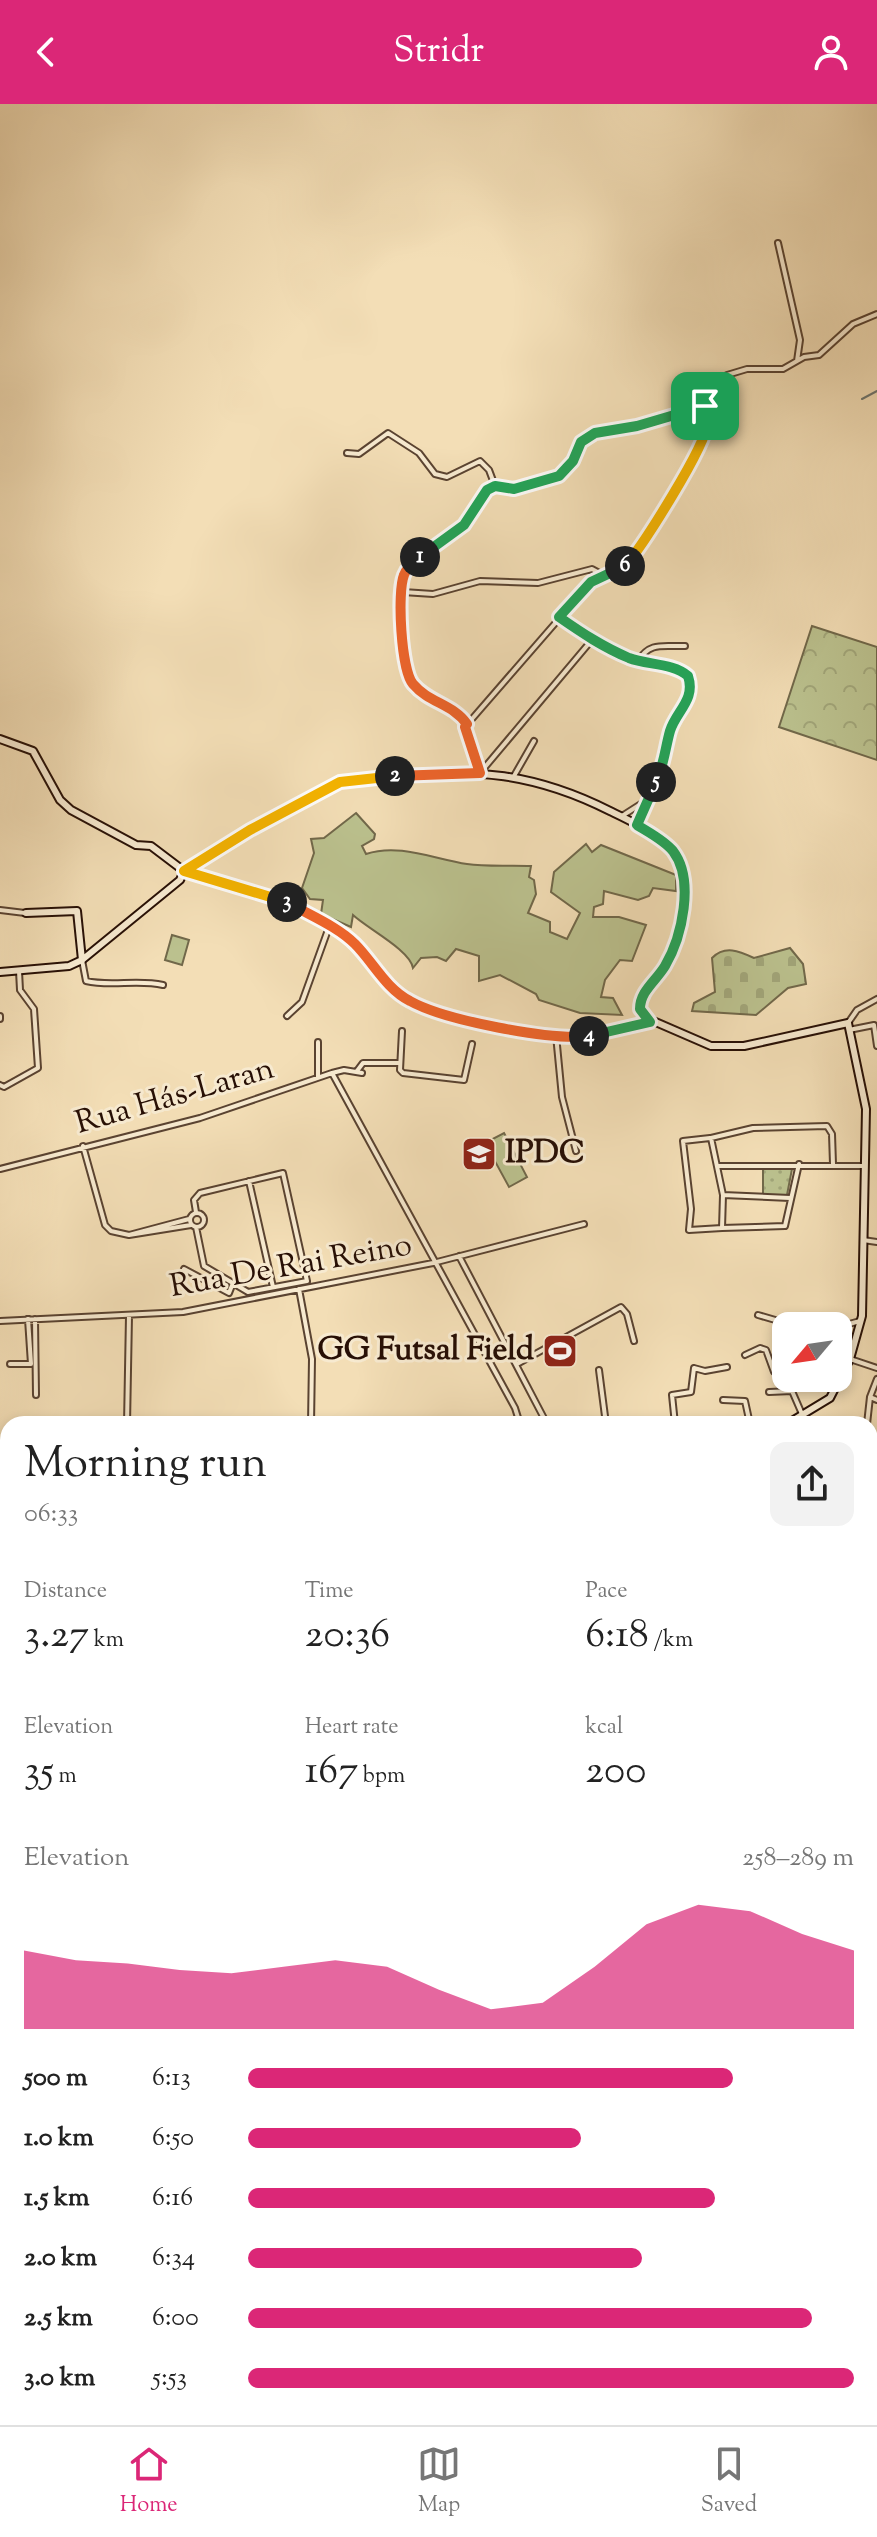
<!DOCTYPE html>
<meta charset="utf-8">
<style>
:root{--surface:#fff;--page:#f2f2f2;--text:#222;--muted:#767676;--line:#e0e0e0;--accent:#db2777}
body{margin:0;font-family:"Sorts Mill Goudy",serif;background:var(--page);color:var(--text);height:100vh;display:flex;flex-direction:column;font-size:30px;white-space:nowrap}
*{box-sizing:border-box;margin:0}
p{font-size:26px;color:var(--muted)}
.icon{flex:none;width:44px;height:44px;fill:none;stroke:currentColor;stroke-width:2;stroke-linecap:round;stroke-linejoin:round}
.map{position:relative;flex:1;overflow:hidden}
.panel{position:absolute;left:0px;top:1312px;width:878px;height:1010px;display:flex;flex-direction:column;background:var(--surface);border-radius:24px 24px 0 0;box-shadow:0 4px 12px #0003}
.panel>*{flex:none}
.needle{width:52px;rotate:241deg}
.buttons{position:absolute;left:772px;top:1208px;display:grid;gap:16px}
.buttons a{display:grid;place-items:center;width:80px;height:80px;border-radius:16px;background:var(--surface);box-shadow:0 4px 12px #0003;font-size:40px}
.pin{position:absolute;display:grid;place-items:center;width:68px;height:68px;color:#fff;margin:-34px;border-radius:16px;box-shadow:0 4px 12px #0006}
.km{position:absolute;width:40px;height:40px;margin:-20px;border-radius:50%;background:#222;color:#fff;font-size:22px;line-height:40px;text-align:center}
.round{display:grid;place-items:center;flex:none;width:84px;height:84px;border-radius:16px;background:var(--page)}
.head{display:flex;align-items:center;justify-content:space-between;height:136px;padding:0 24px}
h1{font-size:44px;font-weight:600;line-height:60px}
.stats{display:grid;grid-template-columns:repeat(3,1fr);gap:12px;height:136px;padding:8px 24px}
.stats div{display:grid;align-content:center}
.stats b{font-size:40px;font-weight:600}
.stats small{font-size:22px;font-weight:400}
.stats p{font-size:22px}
.chart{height:224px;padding:16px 24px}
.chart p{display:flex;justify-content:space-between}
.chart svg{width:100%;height:144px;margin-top:8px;fill:var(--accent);opacity:.7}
ul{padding:0 24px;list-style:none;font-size:26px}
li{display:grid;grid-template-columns:128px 96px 1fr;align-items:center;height:60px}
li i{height:20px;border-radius:10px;background:var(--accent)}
header{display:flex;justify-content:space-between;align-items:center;height:104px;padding:0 24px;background:var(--accent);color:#fff;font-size:36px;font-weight:600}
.tabs{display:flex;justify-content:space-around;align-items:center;height:112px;border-top:2px solid var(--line);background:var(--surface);font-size:22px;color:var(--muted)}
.tabs a{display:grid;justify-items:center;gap:4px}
.tabs .active{color:var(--accent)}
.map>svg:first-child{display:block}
.grass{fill:#bbc18e;stroke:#71684a;stroke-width:2}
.forest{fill:url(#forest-crowns);stroke:#71684a;stroke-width:2}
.cemetery{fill:url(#cemetery-stones);stroke:#71684a;stroke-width:2}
.park{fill:url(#park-dots);stroke:#71684a;stroke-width:2}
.water{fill:url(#water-ripples);stroke:#6e7670;stroke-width:2}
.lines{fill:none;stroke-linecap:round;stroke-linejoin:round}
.stream{stroke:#6e7670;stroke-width:2}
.street-casing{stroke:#5a4331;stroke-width:8}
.secondary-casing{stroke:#270f05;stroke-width:10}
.primary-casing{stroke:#270f05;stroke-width:11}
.street{stroke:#f7ead0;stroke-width:4}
.secondary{stroke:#f7ead0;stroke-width:6}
.primary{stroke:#f3deb6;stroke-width:7}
.split-1-casing{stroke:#fff;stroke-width:16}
.split-2-casing{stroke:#fff;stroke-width:16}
.split-3-casing{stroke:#fff;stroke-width:16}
.split-4-casing{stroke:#fff;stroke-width:16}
.split-5-casing{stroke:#fff;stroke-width:16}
.split-6-casing{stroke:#fff;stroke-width:16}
.split-7-casing{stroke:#fff;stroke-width:16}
.split-1{stroke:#22a559;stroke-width:10}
.split-2{stroke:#f0652b;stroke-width:10}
.split-3{stroke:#f5b400;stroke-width:10}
.split-4{stroke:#f0652b;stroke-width:10}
.split-5{stroke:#22a559;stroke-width:10}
.split-6{stroke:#22a559;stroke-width:10}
.split-7{stroke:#f5b400;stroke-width:10}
.labels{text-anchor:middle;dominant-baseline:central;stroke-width:6;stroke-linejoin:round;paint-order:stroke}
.street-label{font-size:32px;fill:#270f05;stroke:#f7ead0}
.poi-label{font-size:32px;font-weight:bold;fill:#270f05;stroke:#f7ead0;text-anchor:start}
</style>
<header><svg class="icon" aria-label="back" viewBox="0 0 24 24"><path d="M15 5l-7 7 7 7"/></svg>Stridr<svg class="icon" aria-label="person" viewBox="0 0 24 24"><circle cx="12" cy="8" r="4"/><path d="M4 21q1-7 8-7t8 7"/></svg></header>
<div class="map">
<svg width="877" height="2321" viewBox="0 0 877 2321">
<defs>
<pattern id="forest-crowns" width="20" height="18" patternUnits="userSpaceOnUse" patternTransform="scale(2)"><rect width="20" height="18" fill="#bbc18e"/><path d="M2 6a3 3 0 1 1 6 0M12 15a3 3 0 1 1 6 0" fill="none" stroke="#a1a579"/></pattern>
<pattern id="cemetery-stones" width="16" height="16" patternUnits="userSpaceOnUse" patternTransform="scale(2)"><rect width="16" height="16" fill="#bbc18e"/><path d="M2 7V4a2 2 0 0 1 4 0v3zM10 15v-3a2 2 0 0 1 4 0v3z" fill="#a1a579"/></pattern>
<pattern id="park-dots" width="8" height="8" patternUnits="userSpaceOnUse" patternTransform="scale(2)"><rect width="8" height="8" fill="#bbc18e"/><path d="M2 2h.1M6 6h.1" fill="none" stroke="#a1a579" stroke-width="1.8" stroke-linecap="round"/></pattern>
<pattern id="water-ripples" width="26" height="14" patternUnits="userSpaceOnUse" patternTransform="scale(2)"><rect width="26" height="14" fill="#9ebbb7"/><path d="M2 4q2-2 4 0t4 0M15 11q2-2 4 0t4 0" fill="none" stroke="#88a09c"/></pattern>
</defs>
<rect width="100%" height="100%" fill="#f3deb6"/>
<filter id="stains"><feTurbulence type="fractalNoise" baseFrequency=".0025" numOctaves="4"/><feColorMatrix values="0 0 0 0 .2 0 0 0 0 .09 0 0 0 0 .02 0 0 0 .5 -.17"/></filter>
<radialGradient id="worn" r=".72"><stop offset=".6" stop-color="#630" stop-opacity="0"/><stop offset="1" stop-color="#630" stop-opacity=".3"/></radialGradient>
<!-- grass -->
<path class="grass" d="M 356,709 L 375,730 L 374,735 L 362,742 L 366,750 C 399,739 434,755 467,760 C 487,763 510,761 531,762 L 529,773 L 534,776 L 536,790 L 528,809 L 550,818 L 550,828 L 567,835 L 580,809 L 551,788 L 554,768 L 586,740 L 592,748 L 601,741 L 676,771 L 676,787 L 653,784 L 649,792 L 638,796 L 604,787 L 603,800 L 594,803 L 593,813 L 619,813 L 646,821 L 632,857 L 620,856 L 605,876 L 601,893 L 613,894 L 622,911 L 580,909 L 539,896 L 536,890 L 500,871 L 479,877 L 479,852 L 456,845 L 446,857 L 437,853 L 421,854 L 413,864 C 410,846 368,825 353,811 L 351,823 L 321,810 L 323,796 L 310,795 L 302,784 L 314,749 L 311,735 L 324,734 Z
M 172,831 L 189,836 L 182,861 L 165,856 Z
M 504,1029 L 527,1073 L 509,1083 L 485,1039 Z"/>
<!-- forest -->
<path class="forest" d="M 812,522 L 877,543 L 877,656 L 779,623 Z"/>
<!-- cemetery -->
<path class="cemetery" d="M 790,844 L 803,860 L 806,880 L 788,884 L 756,911 L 692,907 L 694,899 L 715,888 L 712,854 C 725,841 739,847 754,854 Z"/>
<!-- park -->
<path class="park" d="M 763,1063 L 792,1065 L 787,1091 L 763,1091 Z"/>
<!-- water -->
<path class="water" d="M 877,1432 L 877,1527 L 870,1526 L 870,1434 Z
M 8,1634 L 8,1696 L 0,1697 L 0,1637 Z"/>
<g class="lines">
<!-- stream -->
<path class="stream" d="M 862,295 L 877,287"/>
<!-- street casing -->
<g class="street-casing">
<path id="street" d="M 778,139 L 800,236 L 797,257
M 347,349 L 359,350 L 388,329 L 419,349 L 435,370 L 447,373 L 480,357 L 489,366 L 495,382 L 514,385 L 559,372 L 573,357 L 581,338 L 595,329 L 637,322 L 705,302
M 403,488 L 433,490 L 480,477 L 538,479 L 592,465 L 605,472
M 559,513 C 582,530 604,544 631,554 C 649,561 679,559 690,576 L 685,602 L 669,631 L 663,664 L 637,721
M 638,557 C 650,537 664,543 685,542
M 467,620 C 452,599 422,599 409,575 C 399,555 395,477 410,461 C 425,445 449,436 465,420 C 478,408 477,391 495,382
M 480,669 L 465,623 L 591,478 L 622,465 L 642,443 L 695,351 L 707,319 L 703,307 L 727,271 L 747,265 L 783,265 L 804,253 L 819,251 L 853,220 L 877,210
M 480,669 L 591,537
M 514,672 L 534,637
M 622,712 L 647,696
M 187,767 L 226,782 L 280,793 L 353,838 L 390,881 L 411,898 L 459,914 L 554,931 L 605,930 L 650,918
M 0,806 L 25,809
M 82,856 L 86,877 C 111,883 137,875 163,881
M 0,912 L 0,915
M 287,912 L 302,898 L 329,823
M 848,919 L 857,906 L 877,895
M 849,926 L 874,921 L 877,942
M 402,927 L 400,966 L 403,969 L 464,976 L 472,940
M 556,931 L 562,993 L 576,1047
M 357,967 L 363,959 L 400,959
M 332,969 L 515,1304 L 520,1320
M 318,973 L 318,938
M 0,981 L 4,983 L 38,964 L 34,905 L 20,886 L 19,867
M 710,1034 L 683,1037 L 691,1105 L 689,1126 L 722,1124
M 83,1042 L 105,1121 L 111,1127 L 129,1131
M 799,1060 L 785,1122 L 722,1124 L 723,1091 L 711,1034 L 753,1024 L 827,1022 L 832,1030 L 833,1060
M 717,1062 L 865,1062
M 0,1065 L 200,1014 L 332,969 L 344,966 L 362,969
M 249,1077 L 273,1183
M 723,1091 L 790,1094
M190 1116a7 7 0 1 1 14 0a7 7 0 1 1-14 0Z
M 189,1115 L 129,1131 L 191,1121
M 196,1123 L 204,1162 L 248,1188 L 307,1177 L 283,1069 L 200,1089 L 194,1096 L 196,1108
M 863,1136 L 877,1138
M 459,1152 L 547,1320
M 184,1165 L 229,1189 L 233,1179
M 299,1185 L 312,1255 L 311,1320
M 758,1211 L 796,1222
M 35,1215 L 36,1291
M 0,1217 L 183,1208 L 433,1159 L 584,1120
M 838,1223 L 860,1217
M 745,1251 L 760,1244 L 766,1246 L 774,1268 L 786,1274
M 850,1255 L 877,1264
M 10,1260 L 31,1260 L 28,1215
M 517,1260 L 621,1203 L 627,1210 L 634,1237
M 599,1266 L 606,1320
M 786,1274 L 792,1287
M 877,1275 L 870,1293 L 877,1296
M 769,1288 L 792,1287 L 802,1310
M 723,1296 L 745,1297 L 750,1320
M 637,1319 L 675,1318
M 127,1320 L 129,1212
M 675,1320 L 672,1291 L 691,1288 L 694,1264 L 705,1267 L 727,1263
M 867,1320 L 870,1293
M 870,1334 L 877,1335
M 870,1373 L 877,1370
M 870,1515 L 877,1512
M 870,1549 L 877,1549
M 0,1775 L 8,1769
M 8,1865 L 8,1866
M 0,1934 L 8,1931
M 0,2218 L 8,2235
M 42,2314 L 45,2321
M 170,2314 L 175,2321
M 417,2314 L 421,2319 L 431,2314
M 476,2314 L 478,2321
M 353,2321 L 360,2314"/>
</g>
<!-- secondary casing -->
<g class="secondary-casing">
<path id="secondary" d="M 0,635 L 33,647 L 60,696 L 71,706 L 136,741 L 151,742 L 184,767
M 26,809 L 77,807 L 82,856
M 0,868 L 69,862 L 82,856 L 180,776 L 184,767 C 233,736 284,701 338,680 C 353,673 375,674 392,672 C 475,664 535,669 610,707 C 635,719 676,737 683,768 C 689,797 680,836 665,862 C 658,873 644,883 640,896 C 639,903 641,907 644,913 L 711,942 L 744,942 L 848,919 L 866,1005 L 862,1212 L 850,1255 L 830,1294 L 787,1320
M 0,1392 L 8,1392
M 0,2292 L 8,2288"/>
</g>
<!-- primary casing -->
<g class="primary-casing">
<path id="primary" d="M 870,1424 L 877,1422
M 0,1570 L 8,1569
M 0,1803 L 8,1813
M 330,2314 L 335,2321"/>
</g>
<!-- street -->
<use href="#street" class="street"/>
<!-- secondary -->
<use href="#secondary" class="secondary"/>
<!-- primary -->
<use href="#primary" class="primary"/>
</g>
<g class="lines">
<!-- split-1 casing -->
<g class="split-1-casing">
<path id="split-1" d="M 420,453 L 464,421 L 487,386 L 495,382 L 514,385 L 559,372 L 573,357 L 581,338 L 595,329 L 637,322 L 705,302"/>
</g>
<!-- split-2 casing -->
<g class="split-2-casing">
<path id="split-2" d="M 395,672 L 480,669 L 465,623 L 467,620 C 453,600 429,599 413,580 C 401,566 397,488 404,471 C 407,463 414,458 420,453"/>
</g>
<!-- split-3 casing -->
<g class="split-3-casing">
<path id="split-3" d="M 287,798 L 184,767 L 250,726 L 340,678 L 395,672"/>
</g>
<!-- split-4 casing -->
<g class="split-4-casing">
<path id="split-4" d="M 287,798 C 309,811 337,822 355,840 C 373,858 386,885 410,897 C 444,916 551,937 589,932"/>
</g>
<!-- split-5 casing -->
<g class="split-5-casing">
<path id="split-5" d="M 589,932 L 650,918 L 640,905 C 640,887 656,877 665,862 C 682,833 695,776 673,747 C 664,736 648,728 637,721 L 656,678"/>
</g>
<!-- split-6 casing -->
<g class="split-6-casing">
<path id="split-6" d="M 625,462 L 591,478 L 559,513 C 582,529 603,543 629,554 C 647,561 673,559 688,572 C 696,596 676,607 670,627 C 665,645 664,661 656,678"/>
</g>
<!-- split-7 casing -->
<g class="split-7-casing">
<path id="split-7" d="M 625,462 C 642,443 706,342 707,320 C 707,313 703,309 705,302"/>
</g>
<!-- split-1 -->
<use href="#split-1" class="split-1"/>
<!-- split-2 -->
<use href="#split-2" class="split-2"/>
<!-- split-3 -->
<use href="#split-3" class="split-3"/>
<!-- split-4 -->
<use href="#split-4" class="split-4"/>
<!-- split-5 -->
<use href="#split-5" class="split-5"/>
<!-- split-6 -->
<use href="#split-6" class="split-6"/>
<!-- split-7 -->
<use href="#split-7" class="split-7"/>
</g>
<!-- icons -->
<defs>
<g id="university-square" transform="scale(1.8)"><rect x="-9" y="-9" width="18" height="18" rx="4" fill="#8f2418" stroke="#f7ead0"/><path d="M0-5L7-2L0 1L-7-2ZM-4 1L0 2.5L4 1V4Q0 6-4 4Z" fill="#fff"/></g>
<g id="stadium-square" transform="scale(1.8)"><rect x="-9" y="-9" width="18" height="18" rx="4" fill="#8f2418" stroke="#f7ead0"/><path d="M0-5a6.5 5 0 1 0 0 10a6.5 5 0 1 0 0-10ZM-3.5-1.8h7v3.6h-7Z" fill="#fff"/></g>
</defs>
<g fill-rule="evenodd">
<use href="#university-square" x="479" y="1050"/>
<use href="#stadium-square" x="560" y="1247"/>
</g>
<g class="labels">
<!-- street labels -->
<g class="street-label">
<text transform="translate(175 993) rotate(-16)">Rua Hás-Laran</text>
<text transform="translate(291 1163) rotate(-10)">Rua De Rai Reino</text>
</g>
<!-- poi labels -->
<g class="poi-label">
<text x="505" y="1050">IPDC</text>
<text x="534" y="1247" text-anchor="end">GG Futsal Field</text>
</g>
</g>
<rect width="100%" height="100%" filter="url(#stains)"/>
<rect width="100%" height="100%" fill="url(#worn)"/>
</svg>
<div class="buttons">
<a><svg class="needle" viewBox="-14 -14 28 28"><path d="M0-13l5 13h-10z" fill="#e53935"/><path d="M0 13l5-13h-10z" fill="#767676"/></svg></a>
</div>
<div class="pin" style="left:705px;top:302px;background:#1e9e55"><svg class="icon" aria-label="arrive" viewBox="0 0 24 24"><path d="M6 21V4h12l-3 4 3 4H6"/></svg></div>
<b class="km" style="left:420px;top:453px">1</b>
<b class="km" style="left:395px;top:672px">2</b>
<b class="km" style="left:287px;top:798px">3</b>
<b class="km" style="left:589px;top:932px">4</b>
<b class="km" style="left:656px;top:678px">5</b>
<b class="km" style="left:625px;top:462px">6</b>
<section class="panel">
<div class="head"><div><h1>Morning run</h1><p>06:33</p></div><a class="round"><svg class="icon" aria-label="share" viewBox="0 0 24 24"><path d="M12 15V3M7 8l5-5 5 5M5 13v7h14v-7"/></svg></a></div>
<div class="stats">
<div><p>Distance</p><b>3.27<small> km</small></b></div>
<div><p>Time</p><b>20:36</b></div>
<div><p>Pace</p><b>6:18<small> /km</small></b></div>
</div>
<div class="stats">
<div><p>Elevation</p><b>35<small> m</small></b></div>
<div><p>Heart rate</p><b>167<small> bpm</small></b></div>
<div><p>kcal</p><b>200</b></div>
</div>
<div class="chart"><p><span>Elevation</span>258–289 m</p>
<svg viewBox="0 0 160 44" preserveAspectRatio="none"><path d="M0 44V20L10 23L20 24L30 26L40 27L50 25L60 23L70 25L80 32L90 38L100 36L110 25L120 12L130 6L140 8L150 15L160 20V44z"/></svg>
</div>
<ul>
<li><b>500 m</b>6:13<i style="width:80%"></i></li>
<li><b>1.0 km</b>6:50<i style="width:55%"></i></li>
<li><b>1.5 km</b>6:16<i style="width:77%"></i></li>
<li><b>2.0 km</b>6:34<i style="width:65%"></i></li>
<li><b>2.5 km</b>6:00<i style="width:93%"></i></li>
<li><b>3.0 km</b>5:53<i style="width:100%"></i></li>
</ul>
</section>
</div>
<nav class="tabs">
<a class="active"><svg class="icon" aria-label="home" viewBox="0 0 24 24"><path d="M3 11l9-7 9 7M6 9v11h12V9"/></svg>Home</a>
<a><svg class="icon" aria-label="map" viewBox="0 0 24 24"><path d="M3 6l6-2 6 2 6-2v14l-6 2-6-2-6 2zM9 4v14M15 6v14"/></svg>Map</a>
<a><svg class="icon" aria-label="saved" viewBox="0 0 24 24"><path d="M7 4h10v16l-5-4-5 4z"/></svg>Saved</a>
</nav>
